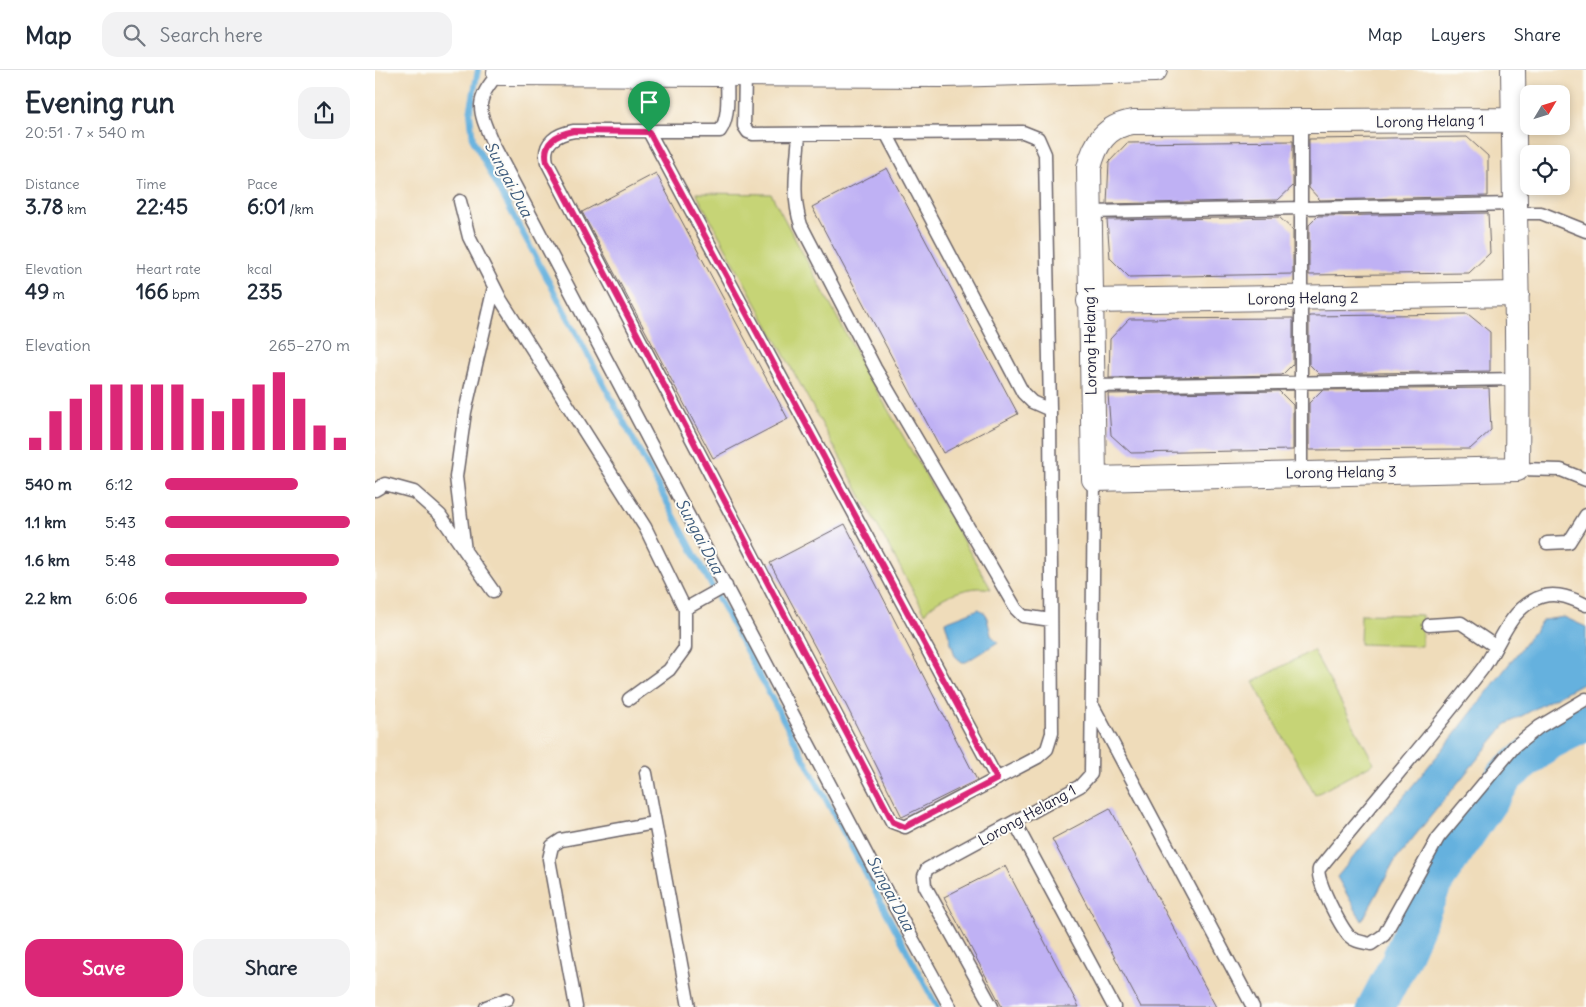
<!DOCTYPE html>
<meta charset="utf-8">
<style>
:root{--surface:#fff;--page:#f2f2f3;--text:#1f2937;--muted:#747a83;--line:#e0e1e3;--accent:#db2777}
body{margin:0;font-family:Delius,sans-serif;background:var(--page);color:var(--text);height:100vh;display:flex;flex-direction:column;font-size:19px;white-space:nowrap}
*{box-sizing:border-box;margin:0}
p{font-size:16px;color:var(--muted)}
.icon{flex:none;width:28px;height:28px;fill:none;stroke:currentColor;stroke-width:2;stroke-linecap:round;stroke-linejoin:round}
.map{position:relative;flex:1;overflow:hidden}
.panel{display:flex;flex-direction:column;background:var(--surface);width:375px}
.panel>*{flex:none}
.needle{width:32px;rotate:52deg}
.fabs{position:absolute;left:1145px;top:15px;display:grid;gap:10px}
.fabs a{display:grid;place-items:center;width:50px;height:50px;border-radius:10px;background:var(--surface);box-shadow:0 2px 8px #0003;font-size:25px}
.pin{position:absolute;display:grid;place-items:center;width:42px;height:42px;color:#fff;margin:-51px -21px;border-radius:50% 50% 50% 0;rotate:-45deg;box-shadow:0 0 5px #0007}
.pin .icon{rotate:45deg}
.round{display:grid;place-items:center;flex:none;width:52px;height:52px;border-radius:15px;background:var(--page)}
.overview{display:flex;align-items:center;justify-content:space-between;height:85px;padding:0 25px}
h1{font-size:28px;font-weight:700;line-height:38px}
.stats{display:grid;grid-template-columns:repeat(3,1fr);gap:8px;height:85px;padding:5px 25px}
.stats div{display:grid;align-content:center}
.stats b{font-size:21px;font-weight:700}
.stats small{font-size:14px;font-weight:400}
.stats p{font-size:14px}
.chart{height:140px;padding:10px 25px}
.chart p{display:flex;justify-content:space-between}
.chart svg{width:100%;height:90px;margin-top:5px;stroke:var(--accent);stroke-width:6}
.action{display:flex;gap:10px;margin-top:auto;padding:10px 25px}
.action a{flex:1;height:58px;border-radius:15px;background:var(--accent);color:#fff;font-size:20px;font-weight:700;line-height:58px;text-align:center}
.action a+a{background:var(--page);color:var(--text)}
ul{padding:0 25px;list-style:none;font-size:16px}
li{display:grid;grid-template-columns:80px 60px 1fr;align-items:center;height:38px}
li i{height:12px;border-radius:6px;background:var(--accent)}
header{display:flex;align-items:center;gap:30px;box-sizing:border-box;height:70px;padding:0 25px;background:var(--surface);border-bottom:1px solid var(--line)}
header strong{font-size:24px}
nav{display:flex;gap:28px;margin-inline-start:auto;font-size:18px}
.search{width:350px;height:45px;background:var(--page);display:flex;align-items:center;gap:12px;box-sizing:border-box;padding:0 18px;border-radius:15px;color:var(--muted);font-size:19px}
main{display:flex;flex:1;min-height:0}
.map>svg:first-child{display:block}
.green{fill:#c6d476;stroke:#747b58}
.water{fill:#65b1de;stroke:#446a8c}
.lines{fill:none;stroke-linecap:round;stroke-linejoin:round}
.stream{stroke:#65b1de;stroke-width:6}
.river{stroke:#65b1de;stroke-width:38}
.building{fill:#bfb1f4}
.lane-casing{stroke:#6a6367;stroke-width:15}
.street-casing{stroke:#6a6367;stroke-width:26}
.lane{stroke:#fff;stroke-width:12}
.street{stroke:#fff;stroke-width:24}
.route-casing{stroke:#fff;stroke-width:10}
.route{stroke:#db2777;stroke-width:6}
.labels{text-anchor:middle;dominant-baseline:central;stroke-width:4;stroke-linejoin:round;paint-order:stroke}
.street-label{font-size:15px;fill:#22223b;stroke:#fdfcf7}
.water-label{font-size:16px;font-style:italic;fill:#3d5b7c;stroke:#fdfcf7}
</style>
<header>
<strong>Map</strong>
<div class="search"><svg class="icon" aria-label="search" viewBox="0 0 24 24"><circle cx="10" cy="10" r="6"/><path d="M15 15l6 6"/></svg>Search here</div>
<nav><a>Map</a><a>Layers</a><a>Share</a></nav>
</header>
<main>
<section class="panel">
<div class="overview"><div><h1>Evening run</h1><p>20:51 · 7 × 540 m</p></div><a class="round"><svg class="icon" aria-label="share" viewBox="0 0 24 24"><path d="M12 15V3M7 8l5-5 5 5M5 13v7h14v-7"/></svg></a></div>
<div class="stats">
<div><p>Distance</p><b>3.78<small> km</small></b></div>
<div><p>Time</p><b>22:45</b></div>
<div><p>Pace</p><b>6:01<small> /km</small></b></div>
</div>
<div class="stats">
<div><p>Elevation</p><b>49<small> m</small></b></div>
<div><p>Heart rate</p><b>166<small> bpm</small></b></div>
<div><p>kcal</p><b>235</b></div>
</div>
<div class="chart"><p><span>Elevation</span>265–270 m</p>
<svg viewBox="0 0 160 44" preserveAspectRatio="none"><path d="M5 44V38M15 44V25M25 44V19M35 44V12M45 44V12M55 44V12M65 44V12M75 44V12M85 44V19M95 44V25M105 44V19M115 44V12M125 44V6M135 44V19M145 44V32M155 44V38"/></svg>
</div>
<ul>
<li><b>540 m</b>6:12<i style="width:72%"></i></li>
<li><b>1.1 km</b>5:43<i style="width:100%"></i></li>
<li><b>1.6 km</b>5:48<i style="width:94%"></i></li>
<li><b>2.2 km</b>6:06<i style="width:77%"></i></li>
</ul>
<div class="action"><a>Save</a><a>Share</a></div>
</section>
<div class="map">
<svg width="1211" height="937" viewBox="0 0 1211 937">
<rect width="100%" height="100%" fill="#fdfcf7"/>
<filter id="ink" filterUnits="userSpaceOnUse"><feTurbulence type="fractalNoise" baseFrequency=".02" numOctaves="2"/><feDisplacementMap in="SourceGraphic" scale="10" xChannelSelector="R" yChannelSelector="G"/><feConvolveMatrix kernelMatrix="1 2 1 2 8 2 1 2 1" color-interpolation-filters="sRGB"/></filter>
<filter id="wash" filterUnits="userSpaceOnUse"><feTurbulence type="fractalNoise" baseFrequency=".0096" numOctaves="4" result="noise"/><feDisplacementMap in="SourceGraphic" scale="20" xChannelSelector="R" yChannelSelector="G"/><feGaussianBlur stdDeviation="1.12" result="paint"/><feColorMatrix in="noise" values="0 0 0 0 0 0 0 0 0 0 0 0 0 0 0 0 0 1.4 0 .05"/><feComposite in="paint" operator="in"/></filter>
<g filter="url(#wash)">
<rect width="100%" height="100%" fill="#efdcba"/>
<!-- green -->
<path class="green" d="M 321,123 L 396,124 L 493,305 L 616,519 C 596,514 561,527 550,543 Z
M 986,544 L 1047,545 L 1047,576 L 985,574 Z
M 938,580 L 999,693 L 940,725 L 878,612 Z"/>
<!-- water -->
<path class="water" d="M 604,539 L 611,544 L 616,565 L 623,572 L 591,592 L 587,592 L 580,586 L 570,552 Z
M 1189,547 L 1211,557 L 1211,611 L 1130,655 L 1021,789 L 987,851 L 962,807 L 1076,669 L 1168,550 Z"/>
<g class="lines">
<!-- stream -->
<path class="stream" d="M 103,0 L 95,43 L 98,70 L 562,937"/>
<!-- river -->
<path class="river" d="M 1001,937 L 1024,893 L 1059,812 L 1131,705 L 1174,671 L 1211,652"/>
</g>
<g id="blocks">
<!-- building -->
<path class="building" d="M 1092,67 L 1113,86 L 1113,126 L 945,130 L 934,118 L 934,69 Z
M 918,71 L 918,116 L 903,130 L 732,134 L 734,92 L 752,73 Z
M 512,98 L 643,344 L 568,383 L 437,137 Z
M 281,103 L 413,349 L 338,388 L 207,142 Z
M 1113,143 L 1115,183 L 1094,203 L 934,205 L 934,155 L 943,146 Z
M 904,147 L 918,160 L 918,204 L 754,207 L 735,188 L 732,150 Z
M 1093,244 L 1115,262 L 1115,301 L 944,304 L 934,294 L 934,246 Z
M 918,248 L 918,294 L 907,305 L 734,308 L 735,269 L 754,249 Z
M 1114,318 L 1116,360 L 1095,379 L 934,380 L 934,333 L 947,320 Z
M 904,321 L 918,335 L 918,380 L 756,383 L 736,365 L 733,324 Z
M 470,454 L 602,710 L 527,747 L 469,631 L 395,493 Z
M 735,738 L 841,937 L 766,937 L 677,769 Z
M 630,796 L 704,937 L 627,937 L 569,827 Z"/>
</g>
</g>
<g filter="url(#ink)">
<use href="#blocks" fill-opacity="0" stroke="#6a6367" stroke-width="1"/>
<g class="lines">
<!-- lane casing -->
<g class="lane-casing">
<path id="lane" d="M 124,3 C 98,31 104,41 118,74 L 504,808 L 575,937
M 352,5 C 352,22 355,47 345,61 L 199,61 C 182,64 167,72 172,92 L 517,752 L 530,757 L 663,687 L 672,679 L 677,663 L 675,340 L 670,84 L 663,68 L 648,62 L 378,64 L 373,62 L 369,56 L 370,5
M 926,53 L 926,403
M 274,62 L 622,709
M 511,63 L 648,323 L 657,332 L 675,340
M 424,64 C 422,95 416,126 426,155 L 500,298 L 641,539 L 648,546 L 676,550
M 85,131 L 94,167 L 126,230 L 270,457 L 310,539 L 310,578 L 294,600 L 254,629
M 714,142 L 1140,134
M 1140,143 L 1166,143 L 1211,161
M 716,316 L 1143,309
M 1142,399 L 1186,400 L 1211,410
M 0,420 L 10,414 L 39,422 L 65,445 L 118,521
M 1172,473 L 1194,472 L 1211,445
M 90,481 L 81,407 L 90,342 L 119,217
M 1211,535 C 1193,526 1175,520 1157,531 C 1132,545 1124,577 1108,598 C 1056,667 998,732 944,799 C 940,809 966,857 974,866 C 980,872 988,872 996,874 L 1009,865 L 1063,768 L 1139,677 L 1164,657 L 1211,629
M 310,539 L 351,516
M 1054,555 L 1086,553 L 1120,576
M 719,638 L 878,937
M 271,703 L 314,937
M 640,753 L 739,937
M 111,937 L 132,929
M 201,937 L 174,789 L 177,776 L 186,770 L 279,753
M 617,937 L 550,816 L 549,806 L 552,799 L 705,716 L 716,704 L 719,409"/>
</g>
<!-- street casing -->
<g class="street-casing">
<path id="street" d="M 1138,0 L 1140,134 L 1140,143 C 1142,228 1143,314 1142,399 L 719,409 L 714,98 C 720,73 731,56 758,52 L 1139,50
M 124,3 L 570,5 L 780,0
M 714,231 L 1142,224"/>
</g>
<!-- lane -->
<use href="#lane" class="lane"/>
<!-- street -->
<use href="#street" class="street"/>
</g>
</g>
<g class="lines" filter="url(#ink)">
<!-- route casing -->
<g class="route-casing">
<path id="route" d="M 199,61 L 274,62 L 622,709 L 530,757 L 518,752 L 172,92 C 167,72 182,64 199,61 Z"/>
</g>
<!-- route -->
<use href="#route" class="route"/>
</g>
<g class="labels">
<!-- street labels -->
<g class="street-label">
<text transform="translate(1055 51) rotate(-1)">Lorong Helang 1</text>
<text transform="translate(928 228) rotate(-1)">Lorong Helang 2</text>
<text transform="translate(715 271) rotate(-91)">Lorong Helang 1</text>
<text transform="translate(966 402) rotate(-1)">Lorong Helang 3</text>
<text transform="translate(652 745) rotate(-29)">Lorong Helang 1</text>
</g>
<!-- water labels -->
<g class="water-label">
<text transform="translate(134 109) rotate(62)">Sungai Dua</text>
<text transform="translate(325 466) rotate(62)">Sungai Dua</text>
<text transform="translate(516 823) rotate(62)">Sungai Dua</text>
</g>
</g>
</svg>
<div class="fabs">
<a><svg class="needle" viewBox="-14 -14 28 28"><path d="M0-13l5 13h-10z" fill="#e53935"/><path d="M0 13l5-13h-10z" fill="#747a83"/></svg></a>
<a><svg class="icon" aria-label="locate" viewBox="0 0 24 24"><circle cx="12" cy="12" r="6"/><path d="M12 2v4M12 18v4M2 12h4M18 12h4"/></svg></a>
</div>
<div class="pin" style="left:274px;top:62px;background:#1e9e55"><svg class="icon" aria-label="arrive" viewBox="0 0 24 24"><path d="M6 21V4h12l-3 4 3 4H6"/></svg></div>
</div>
</main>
